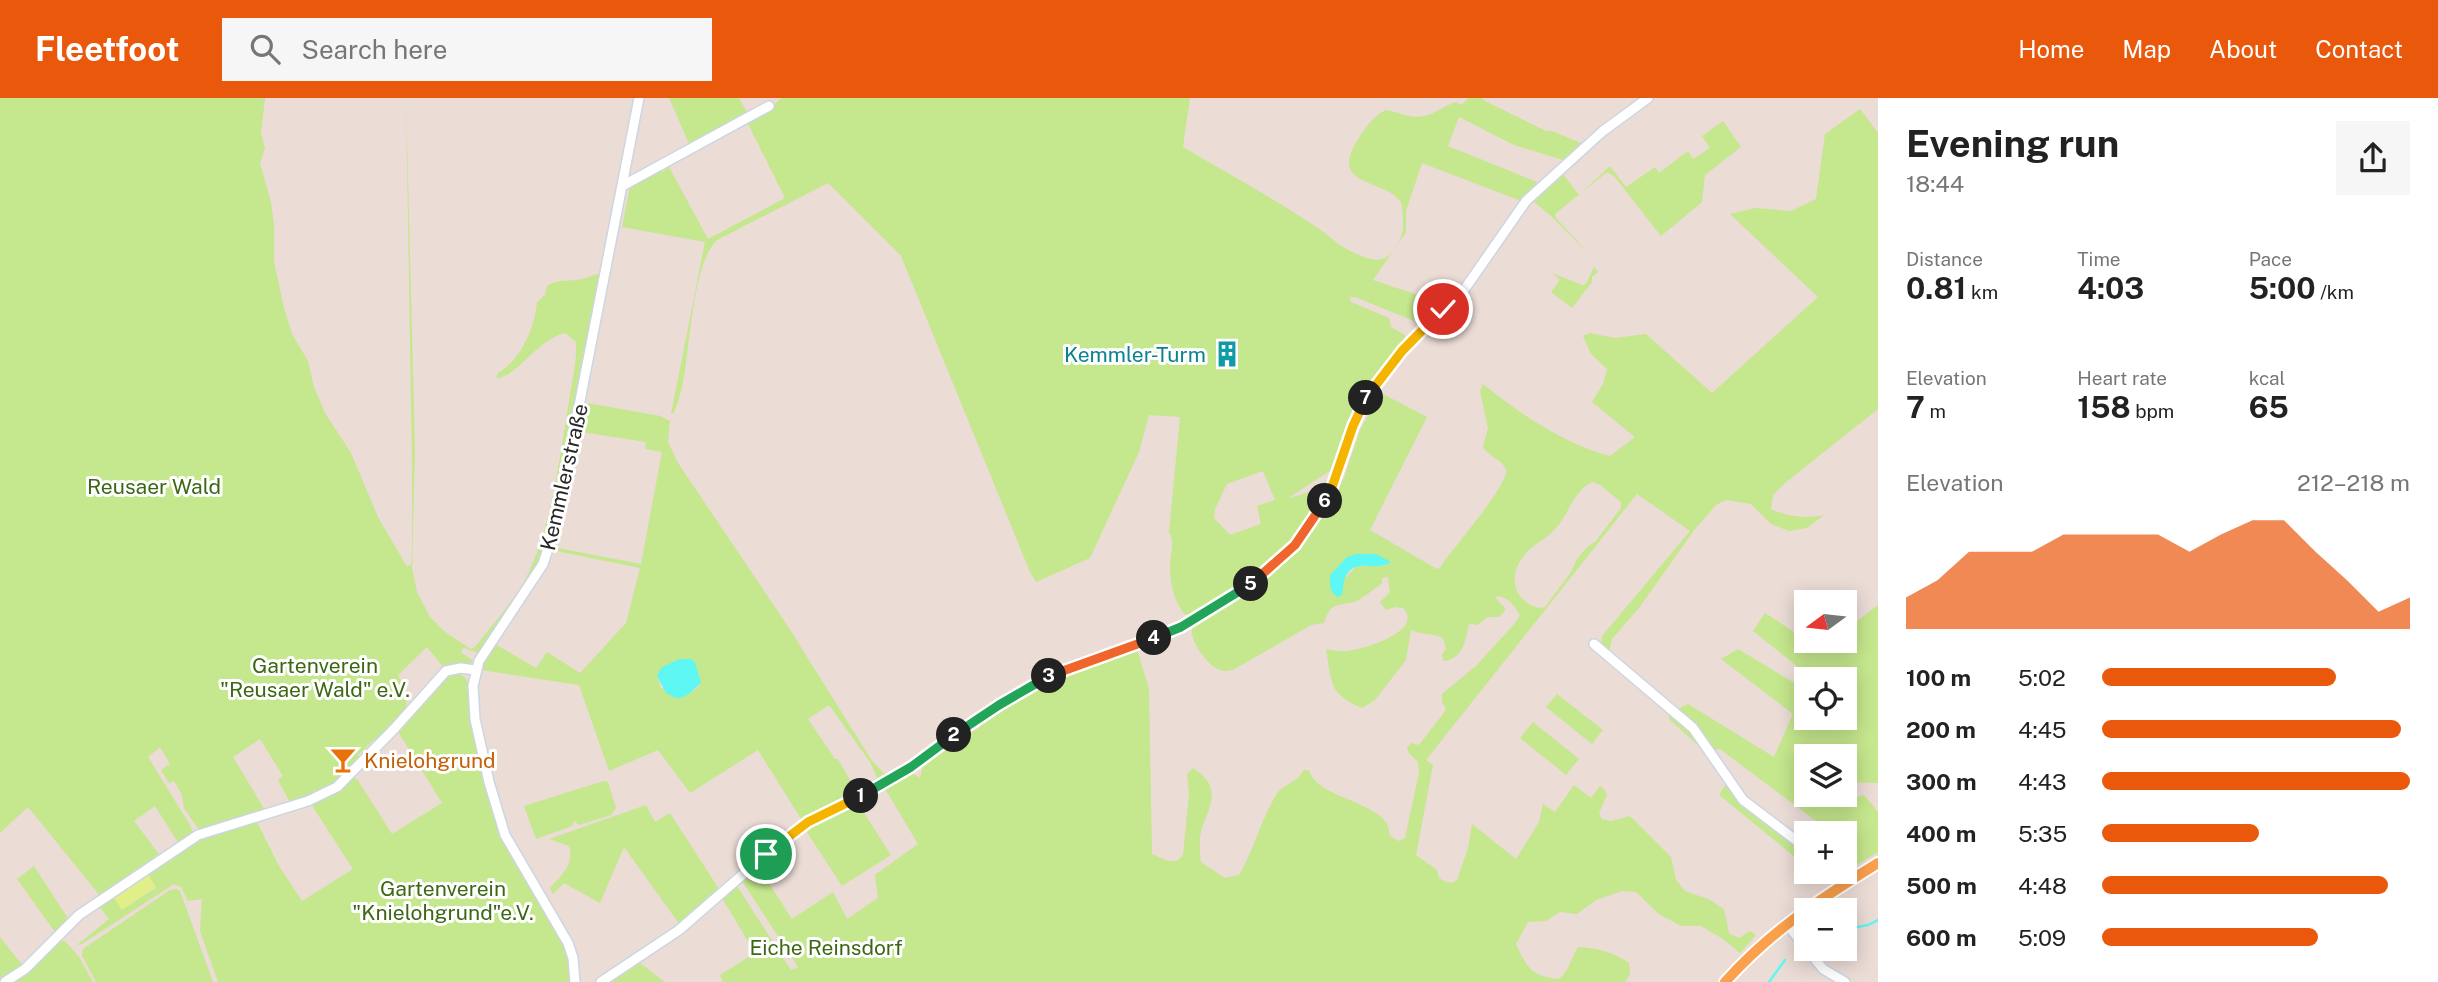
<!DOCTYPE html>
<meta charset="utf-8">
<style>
:root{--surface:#fff;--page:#f6f6f6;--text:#222;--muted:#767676;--accent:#ea580c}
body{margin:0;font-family:"Public Sans",sans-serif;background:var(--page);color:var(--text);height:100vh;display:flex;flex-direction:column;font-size:26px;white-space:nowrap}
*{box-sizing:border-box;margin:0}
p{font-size:23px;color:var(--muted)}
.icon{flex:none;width:38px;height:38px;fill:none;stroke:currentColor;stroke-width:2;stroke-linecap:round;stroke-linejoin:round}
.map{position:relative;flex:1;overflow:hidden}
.side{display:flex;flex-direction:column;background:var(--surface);width:560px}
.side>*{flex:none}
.needle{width:46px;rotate:255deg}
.buttons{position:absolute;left:1794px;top:492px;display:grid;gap:14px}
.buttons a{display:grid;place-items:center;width:63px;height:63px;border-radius:0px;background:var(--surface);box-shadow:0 4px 18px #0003;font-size:35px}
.pin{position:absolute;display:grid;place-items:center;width:60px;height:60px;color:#fff;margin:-30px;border:4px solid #fff;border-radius:50%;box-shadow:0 2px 7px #0007}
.km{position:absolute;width:35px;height:35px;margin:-18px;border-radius:50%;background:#222;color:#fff;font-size:19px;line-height:35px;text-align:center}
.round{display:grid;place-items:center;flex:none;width:74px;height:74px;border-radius:0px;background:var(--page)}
.head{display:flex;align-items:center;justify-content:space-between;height:119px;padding:0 28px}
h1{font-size:38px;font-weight:700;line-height:52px}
.figures{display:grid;grid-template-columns:repeat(3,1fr);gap:10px;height:119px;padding:7px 28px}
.figures div{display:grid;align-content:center}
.figures b{font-size:30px;font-weight:700}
.figures small{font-size:19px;font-weight:400}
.figures p{font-size:19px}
.chart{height:196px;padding:14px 28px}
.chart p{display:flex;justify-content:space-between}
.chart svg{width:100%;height:126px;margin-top:7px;fill:var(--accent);opacity:.7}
ul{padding:0 28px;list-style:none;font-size:23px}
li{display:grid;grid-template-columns:112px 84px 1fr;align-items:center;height:52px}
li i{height:18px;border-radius:9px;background:var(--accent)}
header{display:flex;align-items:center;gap:42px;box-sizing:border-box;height:98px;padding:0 35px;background:var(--accent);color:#fff}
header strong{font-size:33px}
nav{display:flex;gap:38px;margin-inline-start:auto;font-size:24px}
.search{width:490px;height:63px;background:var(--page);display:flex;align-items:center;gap:18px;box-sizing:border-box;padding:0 24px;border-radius:0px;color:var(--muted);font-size:26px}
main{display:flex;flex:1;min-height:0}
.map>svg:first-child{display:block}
.green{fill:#c5e78d;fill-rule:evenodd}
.pitch{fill:#e1ef88}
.water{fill:#5ff7f4}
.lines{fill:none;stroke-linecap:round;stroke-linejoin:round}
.stream{stroke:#5ff7f4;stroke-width:2.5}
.minor-casing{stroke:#ccd6e2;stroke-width:12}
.major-casing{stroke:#fff;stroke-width:14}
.minor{stroke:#fff;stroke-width:9}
.major{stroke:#fba04c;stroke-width:10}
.split-1-casing{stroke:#fff;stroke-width:14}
.split-2-casing{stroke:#fff;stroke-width:14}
.split-3-casing{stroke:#fff;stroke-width:14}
.split-4-casing{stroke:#fff;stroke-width:14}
.split-5-casing{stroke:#fff;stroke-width:14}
.split-6-casing{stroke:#fff;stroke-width:14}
.split-7-casing{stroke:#fff;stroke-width:14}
.split-8-casing{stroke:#fff;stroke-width:14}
.split-1{stroke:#f5b400;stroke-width:9}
.split-2{stroke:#22a559;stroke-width:9}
.split-3{stroke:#22a559;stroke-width:9}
.split-4{stroke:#f0652b;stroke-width:9}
.split-5{stroke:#22a559;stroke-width:9}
.split-6{stroke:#f0652b;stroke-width:9}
.split-7{stroke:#f5b400;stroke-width:9}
.split-8{stroke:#f5b400;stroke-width:9}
.labels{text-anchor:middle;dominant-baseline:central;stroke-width:6;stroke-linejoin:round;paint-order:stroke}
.culture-label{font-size:21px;fill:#0d838f;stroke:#fff;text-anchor:end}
.street-label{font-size:21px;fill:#272727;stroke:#fff}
.park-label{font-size:21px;fill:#3c6713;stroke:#fff}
.food-label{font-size:21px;fill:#c56008;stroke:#fff;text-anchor:start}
</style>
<header>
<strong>Fleetfoot</strong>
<div class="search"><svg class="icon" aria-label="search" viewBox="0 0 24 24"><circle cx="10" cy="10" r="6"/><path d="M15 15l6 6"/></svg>Search here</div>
<nav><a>Home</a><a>Map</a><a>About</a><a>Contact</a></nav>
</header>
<main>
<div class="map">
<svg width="1878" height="884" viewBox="0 0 1878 884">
<rect width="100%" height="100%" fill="#ebdcd6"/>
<!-- green -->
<path class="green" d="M 0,0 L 265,0 L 261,35 L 265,50 L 260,65 L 271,104 L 274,127 L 274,164 L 284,210 L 292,236 L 308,263 L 314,289 L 325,315 L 351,355 L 378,419 L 407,469 L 411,466 L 412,454 L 412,366 L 406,0 L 415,351 L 412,470 L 417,494 L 430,519 L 445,534 L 471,551 L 475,549 C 492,527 513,504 526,480 C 553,425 559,362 569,303 C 572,283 577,264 576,244 L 565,235 C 536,242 518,279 496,280 L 498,275 C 521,262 535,229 537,204 L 545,197 L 547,188 C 559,180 569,184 583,181 C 590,179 593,176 600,176 L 553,427 L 539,466 L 480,554 L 478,555 L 464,550 L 461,552 L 462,555 L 472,562 L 472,565 L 445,571 L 427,549 L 398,577 L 407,594 L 404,597 C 414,618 394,628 379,638 C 371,643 365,651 358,657 L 362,663 L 345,682 L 321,696 L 315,692 L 312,699 L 291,706 L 278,682 L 283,678 L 260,641 L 233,659 L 266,714 L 201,735 L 184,710 L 182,697 L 174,683 L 169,685 L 161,672 L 170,666 L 160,649 L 148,659 L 190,727 L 193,736 L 179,746 L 155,708 L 134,723 L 161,759 L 101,799 L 28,709 L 0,735 Z
M 669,0 L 739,0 L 749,18 L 690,48 Z
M 781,0 L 1190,0 L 1183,49 C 1227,75 1273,100 1315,128 C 1329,137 1339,149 1355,155 C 1365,160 1380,166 1389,157 C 1398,148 1404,136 1403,124 C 1403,117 1403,109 1400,103 C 1383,80 1329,89 1357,43 C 1364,31 1374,17 1386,12 C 1398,14 1411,21 1424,18 C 1435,16 1445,7 1456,4 L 1461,7 L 1469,0 L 1483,0 L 1483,2 L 1546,33 L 1552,33 L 1583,46 L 1563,62 L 1514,47 L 1459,19 L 1448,48 L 1537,84 L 1521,103 L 1422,65 L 1406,113 L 1406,134 L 1373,182 L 1442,205 L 1419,225 L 1355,199 L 1350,199 L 1351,204 L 1389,220 L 1391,229 L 1405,237 L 1406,242 C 1392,260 1374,278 1362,298 C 1349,318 1340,345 1336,369 L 1288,400 C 1297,398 1309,395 1318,389 C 1324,385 1326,381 1334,380 C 1328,392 1323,407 1315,418 C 1283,464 1237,491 1191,520 C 1177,515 1170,486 1170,472 C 1169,459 1176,445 1169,434 L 1180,319 L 1149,317 L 1139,354 L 1090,460 L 1036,484 L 1030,474 L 901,158 L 828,85 L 717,142 C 692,165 690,254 682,289 C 680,298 677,306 674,315 L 671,316 L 705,144 L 622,129 L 630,88 L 658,72 L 663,74 L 668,67 L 708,141 L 785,100 L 747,24 L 772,9 ZM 1263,373 L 1275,402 L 1257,408 L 1261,426 L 1230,437 L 1214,420 L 1215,411 L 1227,386 Z
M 1860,11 L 1878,35 L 1878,311 L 1785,385 L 1773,397 L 1771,411 C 1789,419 1804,421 1824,417 L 1807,430 L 1789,433 L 1771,426 L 1751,406 L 1726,402 L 1716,407 L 1695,431 L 1639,510 L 1612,541 L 1609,555 L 1601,548 L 1602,538 L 1690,433 L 1637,396 L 1426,662 L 1433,667 L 1416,757 L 1437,772 L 1439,780 C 1446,784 1450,787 1457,782 L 1468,750 L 1472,726 L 1516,761 L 1539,724 L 1543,706 L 1555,714 L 1574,687 L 1591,700 L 1600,688 L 1604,691 L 1607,697 L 1599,715 L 1602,721 L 1611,723 L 1630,718 L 1671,759 L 1676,782 L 1685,793 L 1708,801 L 1724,811 L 1729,835 L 1739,840 L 1750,833 L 1756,837 L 1740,855 L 1723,841 L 1701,828 L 1681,828 L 1659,816 L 1636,794 L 1622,793 L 1596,802 L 1577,816 L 1560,814 L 1546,823 L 1528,824 L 1516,846 C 1527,870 1531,878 1559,881 C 1570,872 1570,862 1578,849 C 1597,850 1613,854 1629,865 L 1630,876 L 1625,884 L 723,884 L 720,877 L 755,855 L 722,800 L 737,788 L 791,872 L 798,869 L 742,783 L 758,768 L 792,821 L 833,794 L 847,821 L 878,800 L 875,777 L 918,746 L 884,689 L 909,673 L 920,680 L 923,668 L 1037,589 L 1137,551 L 1149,591 L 1152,756 L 1168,763 L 1177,763 L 1183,757 L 1189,696 L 1187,676 L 1193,670 C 1218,686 1214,701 1204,724 C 1199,735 1199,751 1201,764 L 1225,780 L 1239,777 C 1254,752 1261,722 1276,697 C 1283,686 1297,685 1304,672 L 1309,672 C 1316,698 1366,701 1385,723 C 1388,726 1389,733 1390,738 L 1399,743 L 1405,740 L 1419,675 L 1418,664 L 1408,654 L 1407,649 L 1412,645 L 1419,647 L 1446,612 L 1442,604 L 1442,596 L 1476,568 L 1516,524 L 1520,517 C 1514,508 1509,499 1497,498 L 1496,501 L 1506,511 L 1499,519 L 1488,519 L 1477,527 L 1469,526 C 1465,544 1463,561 1443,563 L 1442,556 L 1446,551 L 1443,540 C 1433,535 1422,537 1411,532 L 1406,562 L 1375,602 L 1362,610 C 1328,596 1332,584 1326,551 C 1333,552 1342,554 1348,553 C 1364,551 1425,533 1403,510 L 1395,509 L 1386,512 L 1380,504 L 1390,494 L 1388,479 L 1382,480 L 1382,485 C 1378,489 1358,503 1354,504 C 1335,508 1331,505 1324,525 L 1311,527 L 1233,572 C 1227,573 1222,574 1216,570 C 1206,564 1190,543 1192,531 L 1266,482 L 1297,451 L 1314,429 L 1344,380 L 1360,332 L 1381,295 L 1427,319 L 1370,432 L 1437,471 L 1440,470 C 1449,454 1511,385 1506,371 C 1501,361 1488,358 1483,349 L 1488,330 L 1480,293 L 1483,286 C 1520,316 1564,346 1610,358 L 1635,339 L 1592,304 L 1603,286 L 1607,271 L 1591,256 L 1583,238 L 1590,235 L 1615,240 L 1646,236 L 1712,295 L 1818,199 L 1730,116 L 1755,110 L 1791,113 L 1816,101 L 1825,36 ZM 1593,384 L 1600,387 L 1621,404 L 1621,410 L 1595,444 L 1587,449 L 1577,461 L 1571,474 L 1545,509 C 1537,511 1531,508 1525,503 C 1511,492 1512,472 1523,459 C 1531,447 1547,441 1556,430 C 1569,416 1574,391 1593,384 ZM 1356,456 L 1386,468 L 1356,468 L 1345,481 Z
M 1723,23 L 1741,49 L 1705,77 L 1702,104 L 1661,138 L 1614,78 L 1607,74 L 1555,116 L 1556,120 L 1591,158 L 1553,120 L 1534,104 L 1534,101 L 1573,65 L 1575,66 L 1563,76 L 1579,97 L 1610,68 L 1626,89 L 1655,69 L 1659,75 L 1688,53 L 1693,61 L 1710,50 L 1702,38 Z
M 1594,169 L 1598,174 L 1592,179 L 1592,184 L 1572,210 L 1551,194 L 1560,182 L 1552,175 L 1582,187 L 1586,186 Z
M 587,305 L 660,318 L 670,323 L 668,344 L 678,365 L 789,530 L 872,663 L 888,679 L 882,677 L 878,682 L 870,664 L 829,607 L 808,621 L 835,661 L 838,661 L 858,696 L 803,724 L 758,652 L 690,695 L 658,652 L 609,673 L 579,587 L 481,572 L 495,546 L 536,570 L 547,554 L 580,575 L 626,525 L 640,470 L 556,453 L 558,450 L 641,466 L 662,354 L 645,351 L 646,344 L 581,334 ZM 657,578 L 701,585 C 689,602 678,597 661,590 Z
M 1878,507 L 1878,685 L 1845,684 L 1844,658 L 1806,658 L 1806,696 L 1832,697 L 1836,704 L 1864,697 L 1878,714 L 1878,754 L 1828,784 L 1812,774 L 1844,774 L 1845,761 L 1856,753 L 1845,745 L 1844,735 L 1832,735 L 1720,651 L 1704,653 L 1669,621 L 1670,615 L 1688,606 L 1774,659 L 1793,616 L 1721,561 L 1738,551 L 1801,589 L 1806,589 L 1806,620 L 1844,620 L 1844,581 L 1813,581 L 1753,533 L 1765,515 L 1820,551 L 1831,543 L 1844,542 L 1845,532 Z
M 450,575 L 460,575 L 467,582 L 472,623 L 496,725 L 516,764 L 566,845 L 570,859 L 571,884 L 218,884 L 200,833 L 202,801 L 188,803 L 181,789 L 174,786 L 82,846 L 77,847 L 109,821 L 98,807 L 66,834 L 67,837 L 64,836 L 67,831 L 112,797 L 122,811 L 156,790 L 147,775 L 191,745 L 256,722 L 279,768 L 302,803 L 353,771 L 311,706 L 351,680 L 357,681 L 392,736 L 442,705 L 397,632 Z
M 1557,596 L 1603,632 L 1592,646 L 1546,609 Z
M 1533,624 L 1579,661 L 1566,677 L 1520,640 Z
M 604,683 L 608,684 L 616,710 L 611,717 L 579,727 L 574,723 L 572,728 L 536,741 L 524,708 Z
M 1725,687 L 1806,753 L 1806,768 L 1719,697 Z
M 857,704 L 891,757 L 842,788 L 805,731 Z
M 646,707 L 655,724 L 670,715 L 719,791 L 680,827 L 624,749 L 600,805 L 564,785 L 553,796 L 550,790 C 561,778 575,766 569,748 L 549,741 Z
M 34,768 L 69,822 L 55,834 L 17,781 Z
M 177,791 L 180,793 L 213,884 L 96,884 L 82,858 L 83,851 L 170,792 Z
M 0,839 L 23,868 L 0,884 Z
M 55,843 L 65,843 L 79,859 L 93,884 L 10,884 Z
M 640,865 L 665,884 L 609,884 Z"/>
<!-- pitch -->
<path class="pitch" d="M 147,775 L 156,789 L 122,812 L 112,797 Z"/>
<!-- water -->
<path class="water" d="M 1356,456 L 1376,456 L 1391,464 C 1376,475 1354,458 1345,480 C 1343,485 1343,492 1342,497 L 1337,499 C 1329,493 1330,486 1330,477 L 1347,459 Z
M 679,561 L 691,561 L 695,564 L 701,585 L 689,596 L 678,601 L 666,595 L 657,578 L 661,570 Z"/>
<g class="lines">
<!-- stream -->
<path class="stream" d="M 1844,832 L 1868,827 L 1878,822
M 1769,884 L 1785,862"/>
<!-- minor casing -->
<g class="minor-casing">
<path id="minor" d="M 624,87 L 769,8
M 1594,546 L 1693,630 L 1743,702 L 1806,750
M 1835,774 L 1846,785
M 1786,825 L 1823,871 L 1845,884
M 5,884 L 25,871 L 79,817 L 198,737 L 308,703 L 337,689 L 394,631 L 446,573 L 461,570 L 475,572
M 575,884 L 573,860 L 568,845 L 505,737 L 489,684 L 475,621 L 473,588 L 479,563 L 543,466 L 556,426 L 639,0
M 601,884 L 679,832 L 788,737 L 808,724 L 911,669 L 973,624 L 1038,583 L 1081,565 L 1141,545 L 1181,529 L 1255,483 L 1276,465 L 1295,447 L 1322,409 L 1331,392 L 1353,328 L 1366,301 L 1402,253 L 1464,192 L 1526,103 L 1603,33 L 1648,0"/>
</g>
<!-- major casing -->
<g class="major-casing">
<path id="major" d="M 1725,884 C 1772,832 1820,801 1878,765"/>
</g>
<!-- minor -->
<use href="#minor" class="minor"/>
<!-- major -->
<use href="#major" class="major"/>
</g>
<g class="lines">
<!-- split-1 casing -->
<g class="split-1-casing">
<path id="split-1" d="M 766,756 L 808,724 L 861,698"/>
</g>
<!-- split-2 casing -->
<g class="split-2-casing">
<path id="split-2" d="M 861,698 L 911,669 L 954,637"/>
</g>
<!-- split-3 casing -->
<g class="split-3-casing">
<path id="split-3" d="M 954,637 L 999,607 L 1049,578"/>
</g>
<!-- split-4 casing -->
<g class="split-4-casing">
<path id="split-4" d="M 1049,578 L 1154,540"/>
</g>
<!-- split-5 casing -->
<g class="split-5-casing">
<path id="split-5" d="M 1154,540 L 1181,529 L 1251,486"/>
</g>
<!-- split-6 casing -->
<g class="split-6-casing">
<path id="split-6" d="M 1251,486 L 1295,447 L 1325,403"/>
</g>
<!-- split-7 casing -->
<g class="split-7-casing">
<path id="split-7" d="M 1325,403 L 1331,392 L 1353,328 L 1366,300"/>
</g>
<!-- split-8 casing -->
<g class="split-8-casing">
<path id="split-8" d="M 1366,300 L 1402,253 L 1443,211"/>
</g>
<!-- split-1 -->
<use href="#split-1" class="split-1"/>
<!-- split-2 -->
<use href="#split-2" class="split-2"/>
<!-- split-3 -->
<use href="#split-3" class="split-3"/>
<!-- split-4 -->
<use href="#split-4" class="split-4"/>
<!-- split-5 -->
<use href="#split-5" class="split-5"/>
<!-- split-6 -->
<use href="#split-6" class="split-6"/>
<!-- split-7 -->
<use href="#split-7" class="split-7"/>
<!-- split-8 -->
<use href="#split-8" class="split-8"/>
</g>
<!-- icons -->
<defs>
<g id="building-bare" transform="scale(2.1)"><path d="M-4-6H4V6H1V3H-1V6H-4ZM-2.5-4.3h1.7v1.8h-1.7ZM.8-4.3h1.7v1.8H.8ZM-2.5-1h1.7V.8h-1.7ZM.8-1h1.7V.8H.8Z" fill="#0f9aa8" stroke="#fff" stroke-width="2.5" paint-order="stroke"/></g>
<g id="bar-bare" transform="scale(2.1)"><path d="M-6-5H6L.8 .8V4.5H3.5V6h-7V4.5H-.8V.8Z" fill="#e8710a" stroke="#fff" stroke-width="2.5" paint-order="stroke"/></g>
</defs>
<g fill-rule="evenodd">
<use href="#building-bare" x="1227" y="256"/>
<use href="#bar-bare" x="343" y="662"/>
</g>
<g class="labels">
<!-- culture labels -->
<g class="culture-label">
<text x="1206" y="256">Kemmler-Turm</text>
</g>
<!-- street labels -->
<g class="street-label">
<text transform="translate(564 379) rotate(-77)">Kemmlerstraße</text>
</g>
<!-- park labels -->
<g class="park-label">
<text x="154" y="388">Reusaer Wald</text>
<text x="315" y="567">Gartenverein<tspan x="315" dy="24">"Reusaer Wald" e.V.</tspan></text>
<text x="443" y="790">Gartenverein<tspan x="443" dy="24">"Knielohgrund"e.V.</tspan></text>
<text x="826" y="849">Eiche Reinsdorf</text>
</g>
<!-- food labels -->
<g class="food-label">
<text x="364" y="662">Knielohgrund</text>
</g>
</g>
</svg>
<div class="buttons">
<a><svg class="needle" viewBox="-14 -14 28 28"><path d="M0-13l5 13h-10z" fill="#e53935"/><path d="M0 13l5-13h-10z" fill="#767676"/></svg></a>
<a><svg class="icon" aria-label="locate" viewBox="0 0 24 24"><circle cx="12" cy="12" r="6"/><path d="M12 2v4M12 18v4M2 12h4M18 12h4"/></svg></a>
<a><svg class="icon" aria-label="layers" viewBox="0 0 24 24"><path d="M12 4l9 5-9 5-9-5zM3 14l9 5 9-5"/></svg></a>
<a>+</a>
<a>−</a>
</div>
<div class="pin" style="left:766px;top:756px;background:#1e9e55"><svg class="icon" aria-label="arrive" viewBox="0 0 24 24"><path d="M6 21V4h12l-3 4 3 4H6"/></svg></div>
<div class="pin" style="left:1443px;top:211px;background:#d93025"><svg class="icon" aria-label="check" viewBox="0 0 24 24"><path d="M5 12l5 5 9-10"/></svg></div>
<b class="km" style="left:861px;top:698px">1</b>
<b class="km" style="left:954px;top:637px">2</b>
<b class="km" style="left:1049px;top:578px">3</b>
<b class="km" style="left:1154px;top:540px">4</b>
<b class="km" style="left:1251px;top:486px">5</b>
<b class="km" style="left:1325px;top:403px">6</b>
<b class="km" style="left:1366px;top:300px">7</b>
</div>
<section class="side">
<div class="head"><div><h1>Evening run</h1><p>18:44</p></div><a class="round"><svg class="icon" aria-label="share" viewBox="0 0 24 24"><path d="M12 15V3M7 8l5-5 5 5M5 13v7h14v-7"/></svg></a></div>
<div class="figures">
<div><p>Distance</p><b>0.81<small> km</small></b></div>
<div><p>Time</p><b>4:03</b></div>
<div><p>Pace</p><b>5:00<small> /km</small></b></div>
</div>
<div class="figures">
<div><p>Elevation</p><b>7<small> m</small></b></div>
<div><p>Heart rate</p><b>158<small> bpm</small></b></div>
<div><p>kcal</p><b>65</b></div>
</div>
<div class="chart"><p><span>Elevation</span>212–218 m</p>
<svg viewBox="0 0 160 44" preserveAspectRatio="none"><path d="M0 44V33L10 27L20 17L30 17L40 17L50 11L60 11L70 11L80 11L90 17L100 11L110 6L120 6L130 17L140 27L150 38L160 33V44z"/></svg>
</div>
<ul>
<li><b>100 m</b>5:02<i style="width:76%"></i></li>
<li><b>200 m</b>4:45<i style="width:97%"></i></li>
<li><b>300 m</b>4:43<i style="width:100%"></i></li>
<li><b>400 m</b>5:35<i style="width:51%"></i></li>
<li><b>500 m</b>4:48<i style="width:93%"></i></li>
<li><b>600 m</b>5:09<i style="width:70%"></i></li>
</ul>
</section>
</main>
